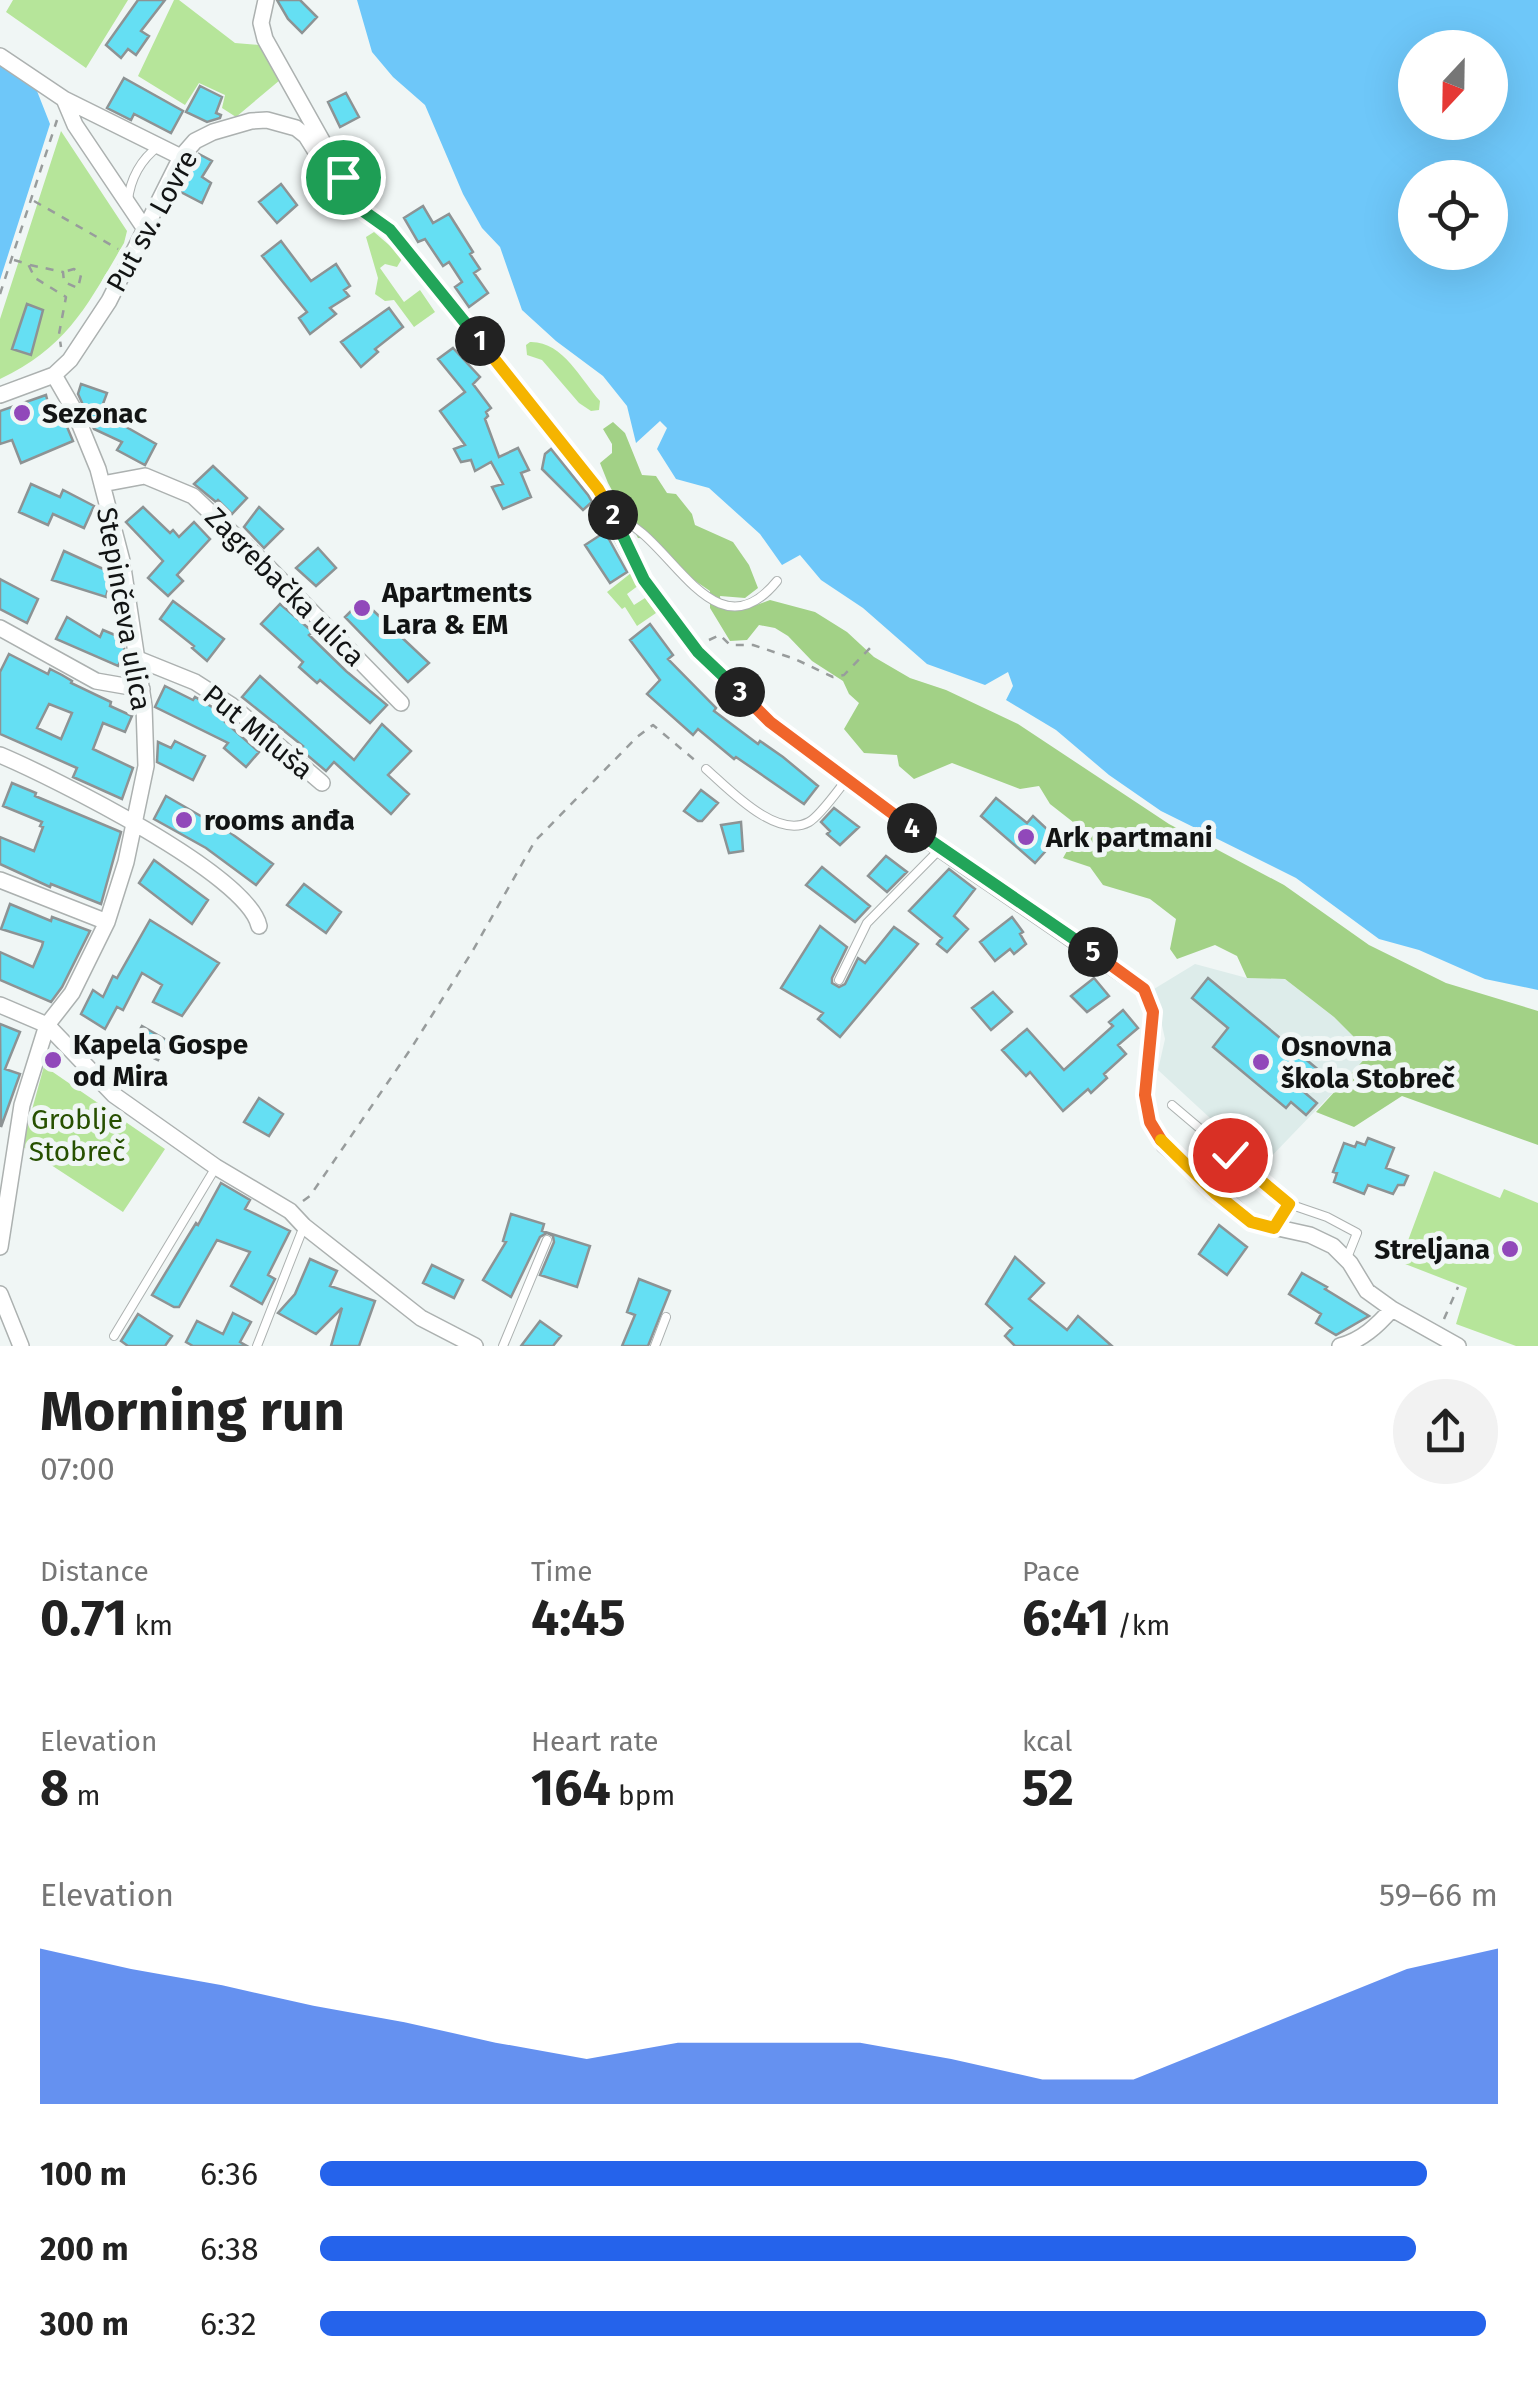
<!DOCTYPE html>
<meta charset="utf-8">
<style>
:root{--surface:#fff;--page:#f2f2f2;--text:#222;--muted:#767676;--accent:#2563eb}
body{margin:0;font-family:"Fira Sans",sans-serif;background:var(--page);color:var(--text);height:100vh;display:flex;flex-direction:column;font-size:38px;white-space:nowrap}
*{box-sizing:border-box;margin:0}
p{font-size:32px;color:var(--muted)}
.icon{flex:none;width:55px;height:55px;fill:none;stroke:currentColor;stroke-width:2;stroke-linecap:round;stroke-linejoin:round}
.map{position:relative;height:1346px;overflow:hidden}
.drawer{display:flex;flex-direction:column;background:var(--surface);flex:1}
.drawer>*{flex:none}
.needle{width:65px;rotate:202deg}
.tools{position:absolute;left:1398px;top:30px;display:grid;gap:20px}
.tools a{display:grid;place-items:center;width:110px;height:110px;border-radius:50%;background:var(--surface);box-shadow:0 10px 40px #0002;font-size:50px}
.pin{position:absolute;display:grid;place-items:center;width:85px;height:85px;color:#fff;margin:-42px;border:5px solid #fff;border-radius:50%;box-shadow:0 2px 10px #0007}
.km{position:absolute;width:50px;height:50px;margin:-25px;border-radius:50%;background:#222;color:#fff;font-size:28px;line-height:50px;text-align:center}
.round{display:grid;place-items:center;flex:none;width:105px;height:105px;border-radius:52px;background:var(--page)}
.overview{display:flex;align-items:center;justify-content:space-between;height:170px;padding:0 40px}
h1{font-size:55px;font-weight:700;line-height:75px}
.figures{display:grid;grid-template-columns:repeat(3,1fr);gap:15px;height:170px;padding:10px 40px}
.figures div{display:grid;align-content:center}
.figures b{font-size:50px;font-weight:700}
.figures small{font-size:28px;font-weight:400}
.figures p{font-size:28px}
.chart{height:280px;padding:20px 40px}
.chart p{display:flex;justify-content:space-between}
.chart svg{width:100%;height:180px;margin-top:10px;fill:var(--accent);opacity:.7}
ul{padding:0 40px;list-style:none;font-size:32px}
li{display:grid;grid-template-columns:160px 120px 1fr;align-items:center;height:75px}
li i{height:25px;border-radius:12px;background:var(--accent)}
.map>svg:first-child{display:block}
.built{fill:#ddecea}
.green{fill:#b6e59a}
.forest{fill:#a2d186}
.water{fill:#6ec7f9;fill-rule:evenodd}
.building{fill:#65dff3;stroke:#8d9394;stroke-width:2.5;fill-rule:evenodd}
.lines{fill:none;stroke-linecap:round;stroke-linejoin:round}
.lane-casing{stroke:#acb1b0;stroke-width:10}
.street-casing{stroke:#acb1b0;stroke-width:18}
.path{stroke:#989c9c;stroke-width:2.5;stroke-dasharray:8 8;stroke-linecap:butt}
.lane{stroke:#fff;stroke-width:8}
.street{stroke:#fff;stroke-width:15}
.split-1-casing{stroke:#fff;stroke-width:20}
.split-2-casing{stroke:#fff;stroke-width:20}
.split-3-casing{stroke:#fff;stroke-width:20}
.split-4-casing{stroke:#fff;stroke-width:20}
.split-5-casing{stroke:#fff;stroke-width:20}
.split-6-casing{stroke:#fff;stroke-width:20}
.split-7-casing{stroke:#fff;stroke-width:20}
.split-1{stroke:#22a559;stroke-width:12}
.split-2{stroke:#f5b400;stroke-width:12}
.split-3{stroke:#22a559;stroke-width:12}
.split-4{stroke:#f0652b;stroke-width:12}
.split-5{stroke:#22a559;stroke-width:12}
.split-6{stroke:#f0652b;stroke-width:12}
.split-7{stroke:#f5b400;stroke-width:12}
.poi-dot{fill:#9148ba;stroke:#f0f6f5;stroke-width:4}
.labels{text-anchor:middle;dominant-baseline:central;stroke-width:10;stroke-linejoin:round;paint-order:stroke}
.street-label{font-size:28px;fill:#121414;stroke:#f0f6f5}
.poi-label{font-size:28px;font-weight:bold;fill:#121414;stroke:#f0f6f5;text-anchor:start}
.park-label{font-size:28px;fill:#275000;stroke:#f0f6f5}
</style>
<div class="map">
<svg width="1538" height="1346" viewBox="0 0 1538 1346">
<rect width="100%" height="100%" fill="#f0f6f5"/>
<!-- built -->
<path class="built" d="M 1195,964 L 1247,978 L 1285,979 L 1334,1017 L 1371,1053 L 1262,1166 L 1158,1070 L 1165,1039 L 1154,989 Z"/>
<!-- green -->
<path class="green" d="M 13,0 L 128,0 L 86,68 L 6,12 Z
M 174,0 L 179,0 L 235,43 L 259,45 L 280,80 L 236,117 L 222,108 L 225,95 L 199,83 L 185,105 L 138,76 Z
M 61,131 L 127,231 L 124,243 C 88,304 68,347 0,379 L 0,319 Z
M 374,232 L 403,257 L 397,267 L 385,264 L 380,268 L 404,302 L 420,290 L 435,312 L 414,327 L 394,300 L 385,301 L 375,294 L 378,278 L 366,237 Z
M 530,342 C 563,341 581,380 600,401 L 599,410 L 591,411 L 579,403 L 542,360 L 527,355 L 526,345 Z
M 631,573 L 639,585 L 627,594 L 634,605 L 645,598 L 656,613 L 637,626 L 625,607 L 622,609 L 607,592 Z
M 44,1066 L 165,1149 L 123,1212 L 22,1146 Z
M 1434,1171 L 1500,1198 L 1504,1189 L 1538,1203 L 1538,1346 L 1516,1346 L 1456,1324 L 1467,1288 L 1400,1262 Z"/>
<!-- forest -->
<path class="forest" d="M 613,422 L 625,433 L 642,475 L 656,476 L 667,493 L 676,494 L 692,514 L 695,525 L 733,542 L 749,565 L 758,588 L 745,598 L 720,596 L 721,604 L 748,608 L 770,600 L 815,612 L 847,632 L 874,657 L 910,678 L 946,690 L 1018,724 L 1169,824 L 1284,885 L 1369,945 L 1446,983 L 1538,1011 L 1538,1145 L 1402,1096 L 1354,1127 L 1316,1112 L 1370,1053 L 1334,1017 L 1285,979 L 1247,978 L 1237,956 L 1215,945 L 1177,959 L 1170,949 L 1176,919 L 1150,899 L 1103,885 L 1090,867 L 1063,858 L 1076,835 L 1073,822 L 1050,804 L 1039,786 L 1020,789 L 952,763 L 914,779 L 899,766 L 897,755 L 864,753 L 844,729 L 859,703 L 849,694 L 843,681 L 812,661 L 788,636 L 775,628 L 759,625 L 747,640 L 730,641 L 710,608 L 710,591 L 688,576 L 654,539 L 638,538 L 608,483 L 600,463 L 612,453 L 612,444 L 603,429 Z"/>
<!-- water -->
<path class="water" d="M 357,0 L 1538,0 L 1538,990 L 1485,979 L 1419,950 L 1379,939 L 1296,878 L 1161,811 L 1109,775 L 1056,730 L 1006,700 L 1013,686 L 1008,672 L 985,685 L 927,664 L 863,608 L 821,580 L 800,555 L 782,565 L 760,534 L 709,488 L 676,479 L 657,449 L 667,428 L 660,421 L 636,443 L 627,406 L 603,376 L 556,341 L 522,310 L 500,247 L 482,228 L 463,194 L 425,105 L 393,77 L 372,52 ZM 1415,48 L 1490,48 L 1490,122 L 1415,122 ZM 1415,178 L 1490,178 L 1490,252 L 1415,252 Z
M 0,64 L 37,91 L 50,124 L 0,280 Z"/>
<!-- building -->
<path class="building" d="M 138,0 L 165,0 L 141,31 L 149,36 L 136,55 L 128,49 L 121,58 L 106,45 Z
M 277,0 L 300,0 L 317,17 L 302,33 L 288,19 Z
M 124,78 L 183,111 L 171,133 L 134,114 L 131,120 L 107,108 Z
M 200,86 L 222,97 L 216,113 L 221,115 L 220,118 L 207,122 L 186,112 Z
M 346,93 L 359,117 L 340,127 L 328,102 Z
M 199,154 L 212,161 L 202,177 L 211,183 L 202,203 L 177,190 Z
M 356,159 L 367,162 L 381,188 L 364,198 L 350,173 L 349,166 Z
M 281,184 L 297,205 L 277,223 L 259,202 Z
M 423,206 L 433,223 L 449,214 L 473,252 L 470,254 L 480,269 L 474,273 L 488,293 L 469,307 L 455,287 L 462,282 L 449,262 L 443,266 L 425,239 L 418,242 L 404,218 Z
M 281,241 L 311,281 L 336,264 L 350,286 L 344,290 L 349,296 L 330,308 L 336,314 L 310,334 L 299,318 L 307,312 L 262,256 Z
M 27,304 L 43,310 L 31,355 L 12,349 Z
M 389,308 L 403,327 L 375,349 L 378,352 L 361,367 L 341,342 Z
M 453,348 L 480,377 L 473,384 L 491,408 L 486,412 L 488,416 L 485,419 L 499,457 L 518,448 L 529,470 L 521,473 L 531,497 L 503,509 L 492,487 L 503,484 L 491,462 L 475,471 L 471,460 L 461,462 L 454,449 L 465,445 L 440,411 L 465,392 L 438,359 Z
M 81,384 L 107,393 L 100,412 L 156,444 L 145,465 L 117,450 L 122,442 L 94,429 L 78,394 Z
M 46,395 L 49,407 L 57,403 L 73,441 L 21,463 L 12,440 L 0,444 L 0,411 Z
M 551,449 L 588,495 L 592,502 L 583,510 L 542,469 L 545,454 Z
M 213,466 L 247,498 L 232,514 L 218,500 L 216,502 L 194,484 Z
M 31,484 L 60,497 L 63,490 L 94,506 L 84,528 L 53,514 L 48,525 L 19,512 Z
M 143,507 L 170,533 L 173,530 L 179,537 L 194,522 L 210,539 L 177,575 L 183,581 L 168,596 L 148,578 L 163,561 L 126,522 Z
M 259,507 L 283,529 L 264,548 L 244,527 Z
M 605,532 L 627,572 L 610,583 L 585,545 Z
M 318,548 L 336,568 L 316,586 L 296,568 Z
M 64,551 L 112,573 L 106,597 L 52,580 Z
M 0,579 L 38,599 L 27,623 L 0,609 Z
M 362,600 L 429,663 L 408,682 L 345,617 Z
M 173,601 L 224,639 L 207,661 L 192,648 L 194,646 L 160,619 Z
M 280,604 L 313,632 L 309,635 L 346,671 L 387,705 L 370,723 L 320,680 L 317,683 L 299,667 L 303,662 L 261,624 Z
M 67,617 L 100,637 L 103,630 L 122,638 L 125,653 L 118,666 L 56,639 Z
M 650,624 L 673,655 L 668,659 L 716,708 L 714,711 L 758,744 L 760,741 L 783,757 L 818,786 L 804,804 L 736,757 L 734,759 L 698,729 L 693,735 L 647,694 L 660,680 L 630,640 Z
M 9,654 L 48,674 L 50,669 L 62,675 L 72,681 L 71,683 L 111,702 L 110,706 L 132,716 L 125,732 L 103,723 L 93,749 L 133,768 L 122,799 L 73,777 L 77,768 L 0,734 L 0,672 ZM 49,704 L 72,713 L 61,739 L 37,728 Z
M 260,676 L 354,760 L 382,724 L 411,751 L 388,775 L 409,794 L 391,814 L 334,762 L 326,771 L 300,749 L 303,746 L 242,697 Z
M 165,686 L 193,700 L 195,697 L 224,714 L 228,717 L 225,722 L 259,752 L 246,767 L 224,748 L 228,743 L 155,707 Z
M 175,741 L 205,756 L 193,780 L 157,762 L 158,742 L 171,748 Z
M 12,783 L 36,793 L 35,796 L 121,832 L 101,904 L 51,884 L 50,887 L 0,864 L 0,837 L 34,851 L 43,827 L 40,826 L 42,822 L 3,806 Z
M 701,790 L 718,803 L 702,821 L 698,821 L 684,811 Z
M 166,796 L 232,834 L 273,864 L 256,885 L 206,848 L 154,819 Z
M 996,798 L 1027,823 L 1033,816 L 1048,830 L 1050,846 L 1035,863 L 981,816 Z
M 834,808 L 859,827 L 840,845 L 827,834 L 830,831 L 821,822 Z
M 741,822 L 743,851 L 729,853 L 721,825 Z
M 886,856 L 907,872 L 887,892 L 868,876 Z
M 154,860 L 208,900 L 192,924 L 139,883 Z
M 822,867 L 870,906 L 855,922 L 806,885 Z
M 949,869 L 975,889 L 954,916 L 968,929 L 947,952 L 937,944 L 942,938 L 909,911 Z
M 304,884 L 341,912 L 326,933 L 287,905 Z
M 10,904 L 51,921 L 52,917 L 90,931 L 62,987 L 51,1002 L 0,980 L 0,952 L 33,967 L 42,946 L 43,942 L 1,929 Z
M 1012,917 L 1023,932 L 1020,934 L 1026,944 L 1014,954 L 1010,949 L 995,961 L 980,942 Z
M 150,920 L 219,963 L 182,1016 L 153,1002 L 162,985 L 142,973 L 123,1010 L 117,1007 L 105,1029 L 81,1014 L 93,990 L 103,997 L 113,976 L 117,978 Z
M 820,926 L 847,947 L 832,978 L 832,983 L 839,987 L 845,984 L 858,958 L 865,963 L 894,927 L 918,944 L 840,1037 L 818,1019 L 823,1013 L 781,988 Z
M 1094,978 L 1109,996 L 1087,1012 L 1071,996 Z
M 1208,978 L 1321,1072 L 1304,1092 L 1317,1103 L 1306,1115 L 1291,1102 L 1286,1108 L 1213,1047 L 1228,1028 L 1192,998 Z
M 993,992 L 1012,1012 L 991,1030 L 972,1008 Z
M 1123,1010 L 1138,1028 L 1118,1045 L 1126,1054 L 1104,1074 L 1107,1078 L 1091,1093 L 1088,1089 L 1063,1111 L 1030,1072 L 1026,1076 L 1002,1050 L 1027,1029 L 1064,1070 L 1113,1026 L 1109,1022 Z
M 0,1024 L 20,1032 L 5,1069 L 20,1074 L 1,1127 Z
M 142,1026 L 168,1041 L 158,1060 L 130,1047 Z
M 259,1098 L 283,1114 L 269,1136 L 244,1122 Z
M 1368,1138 L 1394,1148 L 1386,1168 L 1408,1176 L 1404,1185 L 1398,1185 L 1393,1194 L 1368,1185 L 1364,1194 L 1334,1182 L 1337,1173 L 1333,1172 L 1344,1143 L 1355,1147 L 1357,1142 L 1365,1145 Z
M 221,1183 L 250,1200 L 245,1209 L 290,1231 L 268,1275 L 275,1279 L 262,1304 L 231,1286 L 250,1252 L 217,1240 L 179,1307 L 174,1307 L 152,1295 L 196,1223 L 198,1225 Z
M 511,1214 L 544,1224 L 542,1231 L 590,1246 L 577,1287 L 540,1275 L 554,1242 L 553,1236 L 547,1233 L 540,1237 L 511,1297 L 483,1280 L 506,1242 L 503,1241 Z
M 1219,1225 L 1247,1247 L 1227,1275 L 1199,1254 Z
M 1015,1257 L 1044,1283 L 1029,1299 L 1067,1330 L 1078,1316 L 1112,1346 L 1015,1346 L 1005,1336 L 1012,1328 L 986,1304 Z
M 310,1259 L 337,1271 L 330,1286 L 375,1301 L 359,1346 L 331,1346 L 342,1308 L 316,1334 L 278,1313 L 295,1294 Z
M 432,1265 L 463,1280 L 454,1298 L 423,1283 Z
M 1302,1273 L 1327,1287 L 1325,1289 L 1369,1316 L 1336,1335 L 1316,1323 L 1321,1314 L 1289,1294 Z
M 639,1279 L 670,1291 L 648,1346 L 622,1346 L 635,1315 L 627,1312 Z
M 233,1313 L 251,1322 L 240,1342 L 247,1346 L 193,1346 L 186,1342 L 197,1321 L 223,1334 Z
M 138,1314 L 172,1336 L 165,1346 L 128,1346 L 121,1341 Z
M 540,1321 L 561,1336 L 553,1346 L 521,1346 Z"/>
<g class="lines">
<!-- lane casing -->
<g class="lane-casing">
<path id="lane" d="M 128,201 C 130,179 141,159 159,146
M 615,518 C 668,529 712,661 777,581
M 706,769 C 728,788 776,840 809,822 C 820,816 838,790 847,779
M 839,980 L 867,923 L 940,849
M 1172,1105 L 1289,1204 L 1275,1227
M 1289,1204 L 1327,1217 L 1357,1233 L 1347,1258
M 114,1336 L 216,1167
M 257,1346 L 304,1226
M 503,1346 L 547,1240
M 655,1346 L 666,1317"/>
</g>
<!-- street casing -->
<g class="street-casing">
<path id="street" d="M 266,0 L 261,23 L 265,39 L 339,171
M 0,56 L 64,99 L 181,157
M 64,99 L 75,125 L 145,229
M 0,395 L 54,375 L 70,360 L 109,301 L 181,157 L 195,141 L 213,132 L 251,121 L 267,120 L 296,128 L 306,136 L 345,198 L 390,230 L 598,489 L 644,580 L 698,652 L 770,722 L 940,849 L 1144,989 L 1153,1012 L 1145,1095 L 1150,1122 L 1164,1145 L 1251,1222 L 1310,1235 L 1333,1246 L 1350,1263 L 1367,1291 L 1392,1309 L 1458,1346
M 102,484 L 145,476 L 193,496 L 269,568 L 401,703
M 0,628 L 96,681 L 142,689
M 138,659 L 195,682 L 231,705 L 322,783
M 0,755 C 52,777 248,874 259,926
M 0,880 L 107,922
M 0,1005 L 47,1025 L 114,1095 L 216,1167 L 290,1211 L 304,1226 L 421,1318 L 475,1346
M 0,1247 L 22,1105 L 47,1025 L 72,993 L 107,922 L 126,862 L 146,766 L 144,706 L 122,561 L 98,469 L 73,408 L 54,375
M 0,1294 L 21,1346
M 1340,1346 C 1362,1340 1377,1326 1392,1309"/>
</g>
<!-- path -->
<path class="path" d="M 34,201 L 118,249
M 14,260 L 28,264 L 35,278 L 66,297 L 59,334 L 61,347
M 30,265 L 63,272 L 64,282 L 78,288 L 81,275 L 74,269 L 63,272
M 0,294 L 57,120
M 709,640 L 720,635 L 730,645 L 753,645 L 795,659 L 833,677 L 844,675 L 874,644
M 303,1201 L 310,1196 L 410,1050 L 472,952 L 535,841 L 637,737 L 653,725 L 697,762
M 1444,1319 L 1458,1287"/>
<!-- lane -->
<use href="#lane" class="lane"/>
<!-- street -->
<use href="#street" class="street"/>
</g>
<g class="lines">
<!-- split-1 casing -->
<g class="split-1-casing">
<path id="split-1" d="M 343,177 L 347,188 L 345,198 L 390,230 L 480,341"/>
</g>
<!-- split-2 casing -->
<g class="split-2-casing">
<path id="split-2" d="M 480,341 L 598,489 L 613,515"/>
</g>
<!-- split-3 casing -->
<g class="split-3-casing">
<path id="split-3" d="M 613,515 L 644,580 L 698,652 L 740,692"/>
</g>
<!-- split-4 casing -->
<g class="split-4-casing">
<path id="split-4" d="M 740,692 L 770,722 L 912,828"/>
</g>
<!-- split-5 casing -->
<g class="split-5-casing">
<path id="split-5" d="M 912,828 L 1093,952"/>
</g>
<!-- split-6 casing -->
<g class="split-6-casing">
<path id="split-6" d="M 1093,952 L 1144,989 L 1153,1012 L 1145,1095 L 1150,1122 L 1161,1140"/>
</g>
<!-- split-7 casing -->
<g class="split-7-casing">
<path id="split-7" d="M 1161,1140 L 1215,1193 L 1251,1222 L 1274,1228 L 1289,1204 L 1230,1155"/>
</g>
<!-- split-1 -->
<use href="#split-1" class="split-1"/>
<!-- split-2 -->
<use href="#split-2" class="split-2"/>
<!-- split-3 -->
<use href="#split-3" class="split-3"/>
<!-- split-4 -->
<use href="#split-4" class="split-4"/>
<!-- split-5 -->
<use href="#split-5" class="split-5"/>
<!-- split-6 -->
<use href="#split-6" class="split-6"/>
<!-- split-7 -->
<use href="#split-7" class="split-7"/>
</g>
<!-- markers -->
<g class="poi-dot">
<circle cx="22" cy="413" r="10"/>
<circle cx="362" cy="608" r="10"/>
<circle cx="184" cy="820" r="10"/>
<circle cx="1026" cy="837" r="10"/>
<circle cx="53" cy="1060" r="10"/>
<circle cx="1261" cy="1062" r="10"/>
<circle cx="1510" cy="1249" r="10"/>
</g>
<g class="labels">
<!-- street labels -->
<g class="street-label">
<text transform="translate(152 221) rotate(-61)">Put sv. Lovre</text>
<text transform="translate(285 587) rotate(45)">Zagrebačka ulica</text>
<text transform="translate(124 609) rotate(80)">Stepinčeva ulica</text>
<text transform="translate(258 732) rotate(39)">Put Miluša</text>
</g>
<!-- poi labels -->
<g class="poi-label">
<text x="42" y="413">Sezonac</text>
<text x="382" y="592">Apartments<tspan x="382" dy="32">Lara &amp; EM</tspan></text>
<text x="204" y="820">rooms anđa</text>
<text x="1046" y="837">Ark partmani</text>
<text x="73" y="1044">Kapela Gospe<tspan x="73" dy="32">od Mira</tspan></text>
<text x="1281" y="1046">Osnovna<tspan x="1281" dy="32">škola Stobreč</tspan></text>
<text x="1490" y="1249" text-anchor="end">Streljana</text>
</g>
<!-- park labels -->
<g class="park-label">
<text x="77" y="1119">Groblje<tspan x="77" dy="32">Stobreč</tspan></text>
</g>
</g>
</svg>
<div class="tools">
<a><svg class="needle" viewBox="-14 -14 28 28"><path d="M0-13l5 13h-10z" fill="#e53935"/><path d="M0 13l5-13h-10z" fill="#767676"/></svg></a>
<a><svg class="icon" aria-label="locate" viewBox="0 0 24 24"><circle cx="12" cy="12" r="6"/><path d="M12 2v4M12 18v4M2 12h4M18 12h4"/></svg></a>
</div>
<div class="pin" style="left:343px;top:177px;background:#1e9e55"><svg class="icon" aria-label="arrive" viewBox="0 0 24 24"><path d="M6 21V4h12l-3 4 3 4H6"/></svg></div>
<div class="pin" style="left:1230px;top:1155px;background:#d93025"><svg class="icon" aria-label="check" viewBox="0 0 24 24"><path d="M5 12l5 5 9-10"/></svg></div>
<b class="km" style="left:480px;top:341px">1</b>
<b class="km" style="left:613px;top:515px">2</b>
<b class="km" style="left:740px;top:692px">3</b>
<b class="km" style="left:912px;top:828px">4</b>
<b class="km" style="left:1093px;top:952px">5</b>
</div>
<section class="drawer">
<div class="overview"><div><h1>Morning run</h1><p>07:00</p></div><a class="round"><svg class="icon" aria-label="share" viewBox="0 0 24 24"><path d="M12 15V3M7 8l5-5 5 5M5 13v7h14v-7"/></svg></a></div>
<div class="figures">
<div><p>Distance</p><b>0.71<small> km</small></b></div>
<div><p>Time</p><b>4:45</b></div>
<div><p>Pace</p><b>6:41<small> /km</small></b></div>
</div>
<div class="figures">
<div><p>Elevation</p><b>8<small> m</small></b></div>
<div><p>Heart rate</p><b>164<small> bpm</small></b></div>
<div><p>kcal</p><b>52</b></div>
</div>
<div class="chart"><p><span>Elevation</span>59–66 m</p>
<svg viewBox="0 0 160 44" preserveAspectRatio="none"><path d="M0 44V6L10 11L20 15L30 20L40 24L50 29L60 33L70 29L80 29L90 29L100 33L110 38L120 38L130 29L140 20L150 11L160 6V44z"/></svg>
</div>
<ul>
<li><b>100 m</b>6:36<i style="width:94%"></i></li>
<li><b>200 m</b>6:38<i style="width:93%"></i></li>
<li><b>300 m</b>6:32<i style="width:99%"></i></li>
</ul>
</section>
